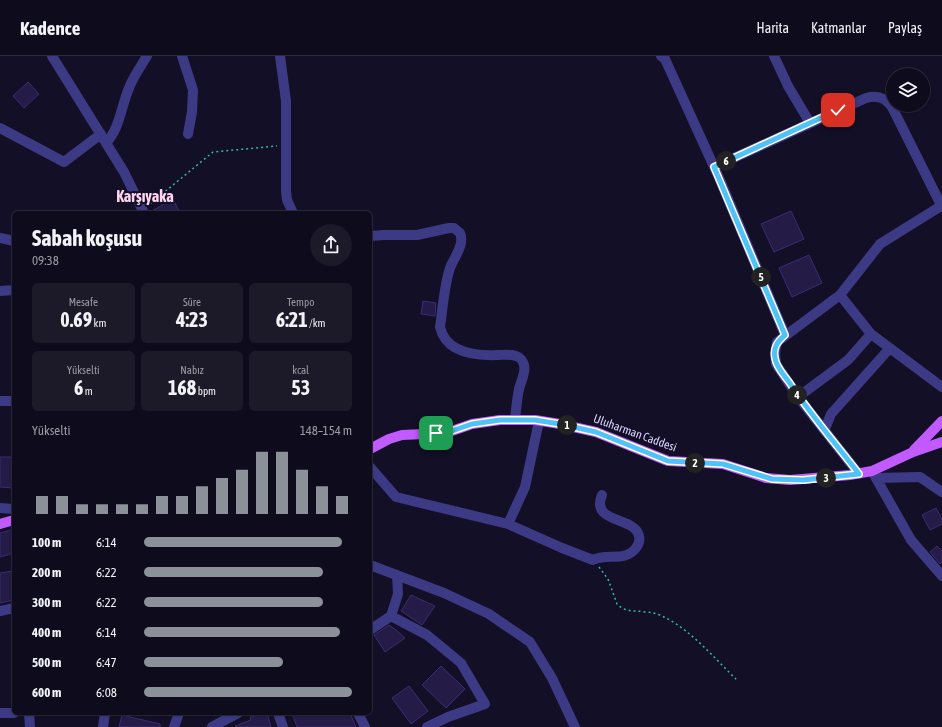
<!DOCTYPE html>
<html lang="tr">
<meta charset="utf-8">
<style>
:root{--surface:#0e0b1c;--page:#1c1929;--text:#f1f3f6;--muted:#9b9ba3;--line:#2e2b3b;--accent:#8c9099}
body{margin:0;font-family:"Asap Condensed",sans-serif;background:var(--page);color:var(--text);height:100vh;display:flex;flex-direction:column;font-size:15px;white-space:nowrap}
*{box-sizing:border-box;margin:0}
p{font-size:13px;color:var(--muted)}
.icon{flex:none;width:22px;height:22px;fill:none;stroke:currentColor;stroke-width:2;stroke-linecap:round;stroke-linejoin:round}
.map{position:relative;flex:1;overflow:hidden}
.side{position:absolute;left:12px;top:155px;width:360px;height:504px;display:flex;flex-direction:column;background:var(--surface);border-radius:6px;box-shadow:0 1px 3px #0004,0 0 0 1px var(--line)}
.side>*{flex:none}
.buttons{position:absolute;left:886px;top:12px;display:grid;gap:8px}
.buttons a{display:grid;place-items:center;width:44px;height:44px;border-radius:50%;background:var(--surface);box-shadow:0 1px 3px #0004,0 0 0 1px var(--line);font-size:20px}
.pin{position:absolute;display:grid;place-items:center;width:34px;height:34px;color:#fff;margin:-17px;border-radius:8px;box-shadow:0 2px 6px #0006}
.km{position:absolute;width:20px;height:20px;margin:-10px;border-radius:50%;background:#222;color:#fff;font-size:11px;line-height:20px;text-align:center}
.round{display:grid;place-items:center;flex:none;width:42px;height:42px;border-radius:21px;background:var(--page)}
.headline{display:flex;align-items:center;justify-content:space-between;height:68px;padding:0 20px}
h1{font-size:22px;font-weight:700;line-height:30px}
.stats{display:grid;grid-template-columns:repeat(3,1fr);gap:6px;height:68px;padding:4px 20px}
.stats div{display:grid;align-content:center;border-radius:6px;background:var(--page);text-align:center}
.stats b{font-size:20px;font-weight:700}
.stats small{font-size:11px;font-weight:400}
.stats p{font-size:11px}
.chart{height:112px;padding:8px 20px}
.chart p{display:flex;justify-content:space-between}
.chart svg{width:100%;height:72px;margin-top:4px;stroke:var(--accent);stroke-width:6}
ul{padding:0 20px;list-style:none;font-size:13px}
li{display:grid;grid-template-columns:64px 48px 1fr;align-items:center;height:30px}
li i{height:10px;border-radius:5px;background:var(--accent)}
header{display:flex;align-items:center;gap:24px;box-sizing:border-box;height:56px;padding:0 20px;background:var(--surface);border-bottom:1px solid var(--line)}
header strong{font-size:19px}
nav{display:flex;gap:22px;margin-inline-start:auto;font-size:14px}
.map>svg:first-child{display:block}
.building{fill:#241b47;stroke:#3b2d73}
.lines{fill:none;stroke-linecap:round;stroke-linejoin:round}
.path{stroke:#2fb8b0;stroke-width:1.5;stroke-dasharray:2 3;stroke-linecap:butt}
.minor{stroke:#3d3a85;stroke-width:10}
.major{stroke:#c25bff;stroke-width:10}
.route-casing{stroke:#fff;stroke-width:8}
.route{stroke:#4fc3f7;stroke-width:5}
.labels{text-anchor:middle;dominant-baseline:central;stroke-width:4;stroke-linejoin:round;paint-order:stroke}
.street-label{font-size:12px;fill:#d9d4ff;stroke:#130f26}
.district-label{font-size:16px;font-weight:bold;fill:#ffd6f0;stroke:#130f26}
</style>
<header>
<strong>Kadence</strong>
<nav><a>Harita</a><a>Katmanlar</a><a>Paylaş</a></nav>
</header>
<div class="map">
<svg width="942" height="671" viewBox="0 0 942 671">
<rect width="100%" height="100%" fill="#130f26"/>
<!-- building -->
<path class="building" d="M 28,26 L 39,38 L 24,52 L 13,40 Z
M 173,143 L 180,157 L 150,157 L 150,156 Z
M 791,155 L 804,183 L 774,196 L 761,168 Z
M 809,199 L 822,227 L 792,241 L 779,212 Z
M 423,245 L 436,247 L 435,260 L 421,258 Z
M 0,401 L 14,401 L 14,432 L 0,431 Z
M 936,452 L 942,463 L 942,468 L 930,474 L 922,459 Z
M 14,473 L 14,497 L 0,501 L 0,477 Z
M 937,490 L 942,495 L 942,506 L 940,508 L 930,496 Z
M 13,515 L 14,544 L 0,547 L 0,517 Z
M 411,539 L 435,550 L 422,569 L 401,555 Z
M 389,569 L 396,574 L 405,582 L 385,596 L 374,579 Z
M 441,610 L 465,633 L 446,652 L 422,629 Z
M 409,630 L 428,655 L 411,668 L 392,642 Z
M 267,657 L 271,671 L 236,671 L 235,670 L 251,664 L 250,661 Z
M 292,657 L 350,657 L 356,671 L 297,671 Z
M 122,659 L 160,668 L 160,671 L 119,671 Z"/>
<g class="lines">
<!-- path -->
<path class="path" d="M 150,148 L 213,96 L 277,90
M 599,511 L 608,523 L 617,548 C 626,557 634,554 646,556 C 653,556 660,559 666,562 C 693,576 716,604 738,625"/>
<!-- minor -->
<path class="minor" d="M 52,0 L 124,116 L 144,157
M 182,0 L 193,34 L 192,56 L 188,78
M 280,0 L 286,45 L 286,135 L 287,144 L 293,157
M 661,0 L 665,3 L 720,124 L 785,279
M 774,0 L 788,30 L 810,67
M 0,72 L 64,106 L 101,78
M 106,87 C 120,72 121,51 129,32 C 133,21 141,10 147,0
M 714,111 L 866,42 C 877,39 885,41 892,51 L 942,151
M 370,180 L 384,179 L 417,179 L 449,172 L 454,172 L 460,177 C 465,189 454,201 450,212 C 444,230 443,251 440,271 C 446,297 475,300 498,299 C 504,299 511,298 516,300 C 520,301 523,305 524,309 C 526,317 521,325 519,333 C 517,343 516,353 515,363
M 0,182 L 14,185
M 0,235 L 14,234
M 840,239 L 871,278 L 942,331
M 798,341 L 848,304 L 871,278
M 0,345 L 14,345
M 825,373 L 831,358 L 890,292
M 370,411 L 396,441 L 508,468 L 525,431 L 539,365
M 872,415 L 911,484 L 942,520
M 859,418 L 798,341 L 776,308 L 775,297 L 777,286 L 840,239 L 880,188 L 941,150
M 876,422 L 920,421 L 942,436
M 0,452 L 14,453
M 508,468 L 562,492 L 593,504 C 607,496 624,507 636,492 C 639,488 640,484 639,480 C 635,460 590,468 602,439
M 370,509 L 444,537 L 489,558 L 530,586 L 552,622 L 575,671
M 0,555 L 14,552
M 391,560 L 398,538 L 397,519
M 370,574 L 391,560 L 427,579 L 461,607 L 485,648 L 448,661 L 427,671
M 0,657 L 14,657
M 29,657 L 30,671
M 278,657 L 283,671
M 358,657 L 365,671
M 103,671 L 105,657
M 174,671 L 179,657
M 212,671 L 238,657"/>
<!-- major -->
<path class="major" d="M 370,393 L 389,383 L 402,379 L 446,377 L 472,368 L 500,364 L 535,364 L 560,368 L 596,376 L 668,405 L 723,408 L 766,422 L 790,424 L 850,419 L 872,415 L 913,396 L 942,386
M 914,394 L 942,365
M 0,468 L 14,464"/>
</g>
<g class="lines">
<!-- route casing -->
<g class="route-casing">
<path id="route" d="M 436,377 L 446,377 L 472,368 L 500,364 L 535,364 L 560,368 L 596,376 L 668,405 L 723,408 L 772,423 L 803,424 L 859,418 C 836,388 810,358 789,326 C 784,319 776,311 775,302 C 773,292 777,286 785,279 L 714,111 L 838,54"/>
</g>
<!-- route -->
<use href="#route" class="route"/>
</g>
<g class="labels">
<!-- street labels -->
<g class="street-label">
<text transform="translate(635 377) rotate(20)">Uluharman Caddesi</text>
</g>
<!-- district labels -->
<g class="district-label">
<text x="145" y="140">Karşıyaka</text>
</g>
</g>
</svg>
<div class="buttons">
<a><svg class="icon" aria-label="layers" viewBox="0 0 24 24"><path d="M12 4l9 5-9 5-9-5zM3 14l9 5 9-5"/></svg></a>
</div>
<div class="pin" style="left:436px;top:377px;background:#1e9e55"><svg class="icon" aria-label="arrive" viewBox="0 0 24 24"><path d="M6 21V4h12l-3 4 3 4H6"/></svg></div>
<div class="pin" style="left:838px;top:54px;background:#d93025"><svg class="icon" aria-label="check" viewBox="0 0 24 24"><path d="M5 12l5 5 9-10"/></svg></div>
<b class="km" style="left:567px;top:369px">1</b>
<b class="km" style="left:695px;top:407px">2</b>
<b class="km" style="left:826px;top:422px">3</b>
<b class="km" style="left:797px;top:339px">4</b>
<b class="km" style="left:761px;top:221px">5</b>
<b class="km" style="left:726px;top:105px">6</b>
<section class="side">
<div class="headline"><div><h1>Sabah koşusu</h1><p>09:38</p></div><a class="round"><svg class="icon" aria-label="share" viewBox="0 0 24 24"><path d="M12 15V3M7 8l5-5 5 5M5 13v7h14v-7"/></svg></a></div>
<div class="stats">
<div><p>Mesafe</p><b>0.69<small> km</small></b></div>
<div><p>Süre</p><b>4:23</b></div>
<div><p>Tempo</p><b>6:21<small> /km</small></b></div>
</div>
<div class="stats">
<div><p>Yükselti</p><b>6<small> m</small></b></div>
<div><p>Nabız</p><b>168<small> bpm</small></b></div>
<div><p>kcal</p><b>53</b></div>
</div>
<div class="chart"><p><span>Yükselti</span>148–154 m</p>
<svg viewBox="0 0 160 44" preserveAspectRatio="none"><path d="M5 44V33M15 44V33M25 44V38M35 44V38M45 44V38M55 44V38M65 44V33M75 44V33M85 44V27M95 44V22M105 44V17M115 44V6M125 44V6M135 44V17M145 44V27M155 44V33"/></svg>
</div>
<ul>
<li><b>100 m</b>6:14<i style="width:95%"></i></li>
<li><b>200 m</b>6:22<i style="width:86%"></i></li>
<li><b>300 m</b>6:22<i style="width:86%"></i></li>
<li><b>400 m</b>6:14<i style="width:94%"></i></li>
<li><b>500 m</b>6:47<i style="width:67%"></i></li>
<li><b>600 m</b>6:08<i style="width:100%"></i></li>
</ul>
</section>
</div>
